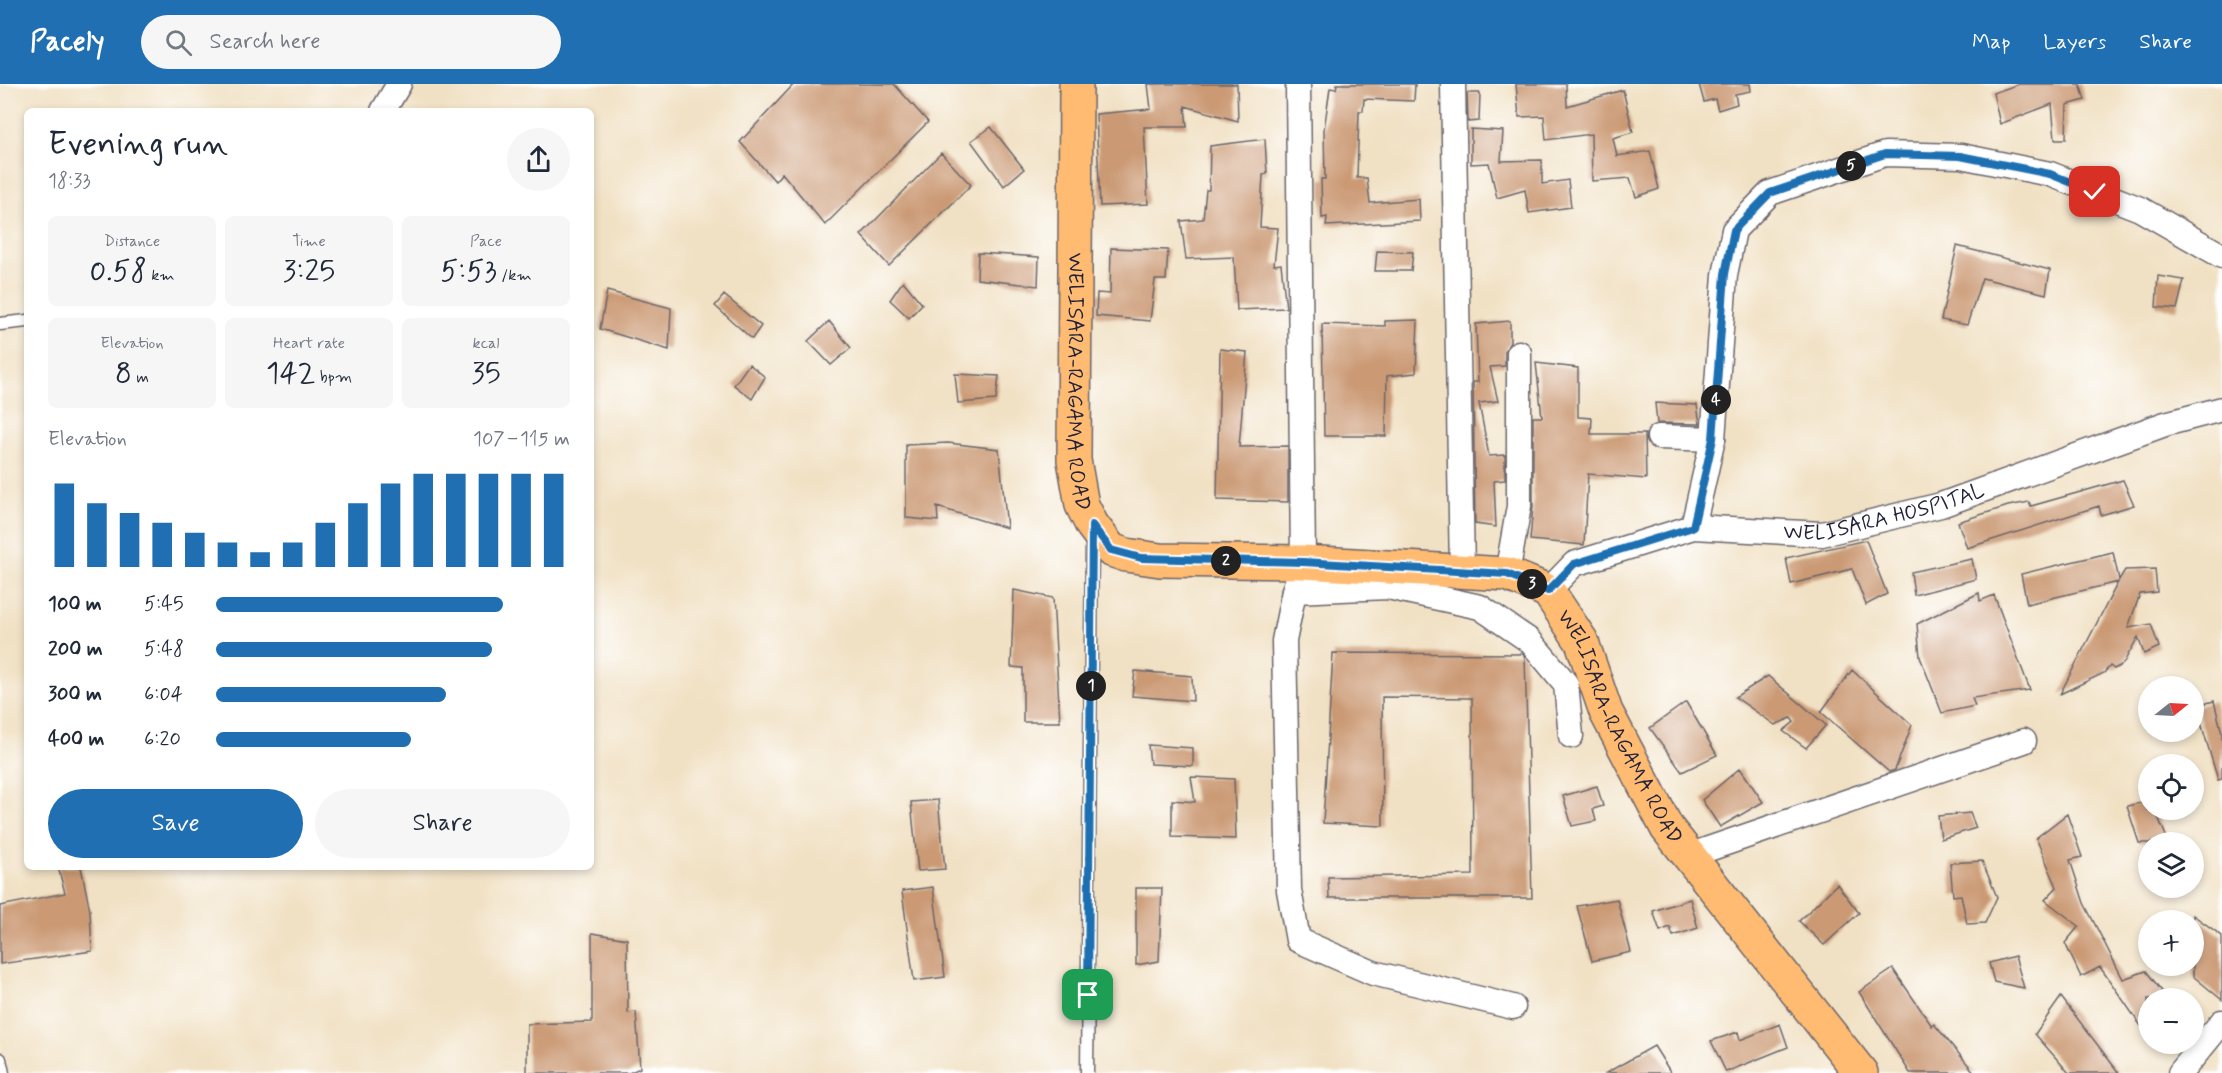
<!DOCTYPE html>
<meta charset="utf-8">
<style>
:root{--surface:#fff;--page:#f6f6f7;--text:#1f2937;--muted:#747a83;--accent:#1f6fb2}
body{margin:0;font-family:Mynerve,sans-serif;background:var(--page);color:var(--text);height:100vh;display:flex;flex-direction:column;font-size:22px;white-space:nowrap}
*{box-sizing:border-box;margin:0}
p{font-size:20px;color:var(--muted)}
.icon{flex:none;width:33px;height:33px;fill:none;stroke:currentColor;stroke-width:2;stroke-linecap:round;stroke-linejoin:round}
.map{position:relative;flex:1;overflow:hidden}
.side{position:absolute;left:24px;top:24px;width:570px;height:762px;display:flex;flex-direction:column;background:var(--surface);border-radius:9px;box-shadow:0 3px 9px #0003}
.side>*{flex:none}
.needle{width:39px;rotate:72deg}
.fabs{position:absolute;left:2138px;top:592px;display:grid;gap:12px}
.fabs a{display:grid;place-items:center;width:66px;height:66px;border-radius:50%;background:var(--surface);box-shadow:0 3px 9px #0003;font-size:30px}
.pin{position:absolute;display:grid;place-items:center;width:51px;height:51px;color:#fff;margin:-26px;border-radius:12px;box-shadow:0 3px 9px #0006}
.km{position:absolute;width:30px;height:30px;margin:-15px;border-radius:50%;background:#222;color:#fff;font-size:16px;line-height:30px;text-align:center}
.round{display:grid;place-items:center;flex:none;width:63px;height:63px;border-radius:32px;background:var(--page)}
.headline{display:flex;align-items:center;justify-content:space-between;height:102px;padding:0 24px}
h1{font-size:33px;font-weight:600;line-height:45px}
.figures{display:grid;grid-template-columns:repeat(3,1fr);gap:9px;height:102px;padding:6px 24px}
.figures div{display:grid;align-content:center;border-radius:9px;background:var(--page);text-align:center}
.figures b{font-size:30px;font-weight:600}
.figures small{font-size:16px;font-weight:400}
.figures p{font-size:16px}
.chart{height:168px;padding:12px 24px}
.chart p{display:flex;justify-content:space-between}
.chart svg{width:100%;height:108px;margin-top:6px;stroke:var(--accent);stroke-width:6}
.action{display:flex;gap:12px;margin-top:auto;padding:12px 24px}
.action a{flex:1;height:69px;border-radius:36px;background:var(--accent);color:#fff;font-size:24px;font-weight:600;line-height:69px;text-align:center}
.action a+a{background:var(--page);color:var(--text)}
ul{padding:0 24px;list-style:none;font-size:20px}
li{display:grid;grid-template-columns:96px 72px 1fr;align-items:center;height:45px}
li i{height:15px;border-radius:8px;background:var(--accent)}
header{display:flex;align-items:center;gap:36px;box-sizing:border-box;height:84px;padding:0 30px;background:var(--accent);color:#fff}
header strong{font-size:28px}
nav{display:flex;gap:33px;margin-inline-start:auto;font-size:21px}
.search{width:420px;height:54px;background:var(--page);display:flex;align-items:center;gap:15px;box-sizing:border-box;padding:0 21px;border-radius:33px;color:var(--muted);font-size:22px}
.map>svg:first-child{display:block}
.building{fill:#cb9a74}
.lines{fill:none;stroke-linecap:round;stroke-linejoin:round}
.lane-casing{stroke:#6a656b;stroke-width:15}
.street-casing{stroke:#6a656b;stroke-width:27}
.primary-casing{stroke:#6a656b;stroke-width:36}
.lane{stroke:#fff;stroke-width:12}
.street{stroke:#fff;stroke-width:24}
.primary{stroke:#ffbb71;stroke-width:33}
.route-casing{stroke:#fff;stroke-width:12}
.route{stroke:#1f6fb2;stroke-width:8}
.labels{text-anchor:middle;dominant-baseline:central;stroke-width:4.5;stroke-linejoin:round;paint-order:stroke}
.street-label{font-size:21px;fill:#22223b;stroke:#fff}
</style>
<header>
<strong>Pacely</strong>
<div class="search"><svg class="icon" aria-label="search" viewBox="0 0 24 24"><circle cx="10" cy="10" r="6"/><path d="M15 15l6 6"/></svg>Search here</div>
<nav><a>Map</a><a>Layers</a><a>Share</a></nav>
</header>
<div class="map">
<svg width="2222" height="989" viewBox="0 0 2222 989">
<rect width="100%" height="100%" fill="#fff"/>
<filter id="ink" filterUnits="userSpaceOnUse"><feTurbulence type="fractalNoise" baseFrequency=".0167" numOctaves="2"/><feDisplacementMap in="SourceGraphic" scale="12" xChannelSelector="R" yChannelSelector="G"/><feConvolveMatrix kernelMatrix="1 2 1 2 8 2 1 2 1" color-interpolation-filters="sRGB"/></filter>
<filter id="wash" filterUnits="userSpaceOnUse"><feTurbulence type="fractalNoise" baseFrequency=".008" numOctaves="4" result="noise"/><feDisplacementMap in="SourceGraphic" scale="24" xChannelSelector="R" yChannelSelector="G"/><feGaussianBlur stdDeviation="1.35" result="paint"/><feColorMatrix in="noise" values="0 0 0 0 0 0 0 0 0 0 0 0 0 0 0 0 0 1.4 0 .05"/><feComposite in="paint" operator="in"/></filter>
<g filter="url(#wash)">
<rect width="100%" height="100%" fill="#f1e1c4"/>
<g id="blocks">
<!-- building -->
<path class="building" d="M 794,0 L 894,0 L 928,38 L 825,141 L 782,89 L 775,97 L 740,58 Z
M 1148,0 L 1237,0 L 1238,37 L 1185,22 L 1187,43 L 1144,43 L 1148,120 L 1100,122 L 1096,30 L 1151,25 Z
M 1337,0 L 1415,0 L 1414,17 L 1364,15 L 1363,27 L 1359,27 L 1357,94 L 1367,94 L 1370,119 L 1419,115 L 1420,137 L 1326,142 L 1327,133 L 1322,134 L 1321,95 L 1325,95 L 1324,46 L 1330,4 L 1336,5 Z
M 1516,0 L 1566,0 L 1567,22 L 1623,6 L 1633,48 L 1613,54 L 1617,72 L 1650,67 L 1659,105 L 1636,113 L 1630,94 L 1592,97 L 1591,50 L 1546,56 L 1544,32 L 1519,33 Z
M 1699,0 L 1750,0 L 1751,7 L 1735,10 L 1737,20 L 1718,26 L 1715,15 L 1704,18 Z
M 2019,0 L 2080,0 L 2085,16 L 2067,21 L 2066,55 L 2055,55 L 2052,20 L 2000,40 L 1993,9 Z
M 1467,9 L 1480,9 L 1479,37 L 1468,38 Z
M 991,43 L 1024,85 L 1004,102 L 971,57 Z
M 1471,45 L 1503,47 L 1501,77 L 1542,76 L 1542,100 L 1568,96 L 1571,123 L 1529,129 L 1525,106 L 1497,114 L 1489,79 L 1471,80 Z
M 1265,55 L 1267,90 L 1263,91 L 1260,143 L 1278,144 L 1274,181 L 1281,180 L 1286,224 L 1237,226 L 1234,173 L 1186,175 L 1181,137 L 1203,135 L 1206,106 L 1209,106 L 1210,62 Z
M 941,69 L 971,101 L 889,182 L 861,151 Z
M 1957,162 L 2050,186 L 2046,210 L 1982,194 L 1967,241 L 1941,236 Z
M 1111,164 L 1168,166 L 1166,196 L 1155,196 L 1150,237 L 1096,232 L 1097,209 L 1110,210 Z
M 1377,167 L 1413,168 L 1411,187 L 1375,187 Z
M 978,169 L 1039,173 L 1038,202 L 977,195 Z
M 2158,192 L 2184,196 L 2177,225 L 2156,223 Z
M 903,197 L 922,220 L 909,234 L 890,216 Z
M 607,207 L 671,224 L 669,266 L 600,245 Z
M 724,211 L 761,242 L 752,255 L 715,222 Z
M 1418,236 L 1416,289 L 1387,292 L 1386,352 L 1324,352 L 1322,240 L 1385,242 L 1385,237 Z
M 829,237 L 851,264 L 831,281 L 808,257 Z
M 1510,237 L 1510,258 L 1505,268 L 1505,282 L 1490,283 L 1498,317 L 1479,319 L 1489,372 L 1505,371 L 1505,396 L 1494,397 L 1496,443 L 1475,440 L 1473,298 L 1478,298 L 1476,240 Z
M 1220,265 L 1247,268 L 1239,363 L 1288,362 L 1288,418 L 1217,416 Z
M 1536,279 L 1578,284 L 1578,333 L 1592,334 L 1591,350 L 1645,350 L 1646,395 L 1588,390 L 1584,461 L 1530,456 L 1533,422 L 1533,333 L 1542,333 Z
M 749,280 L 765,293 L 752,315 L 734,301 Z
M 955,290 L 999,292 L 996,316 L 958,319 Z
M 1655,319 L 1697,321 L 1700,340 L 1657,339 Z
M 948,359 L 999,365 L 1007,444 L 937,423 L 938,437 L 906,434 L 906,361 Z
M 2123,396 L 2134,421 L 2101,431 L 2099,422 L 1967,464 L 1958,438 L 2008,422 L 2029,418 L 2031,422 Z
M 1866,456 L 1887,510 L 1866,521 L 1852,485 L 1791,500 L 1786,474 Z
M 2113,468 L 2119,496 L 2125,486 L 2155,485 L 2157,508 L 2140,510 L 2128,544 L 2151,540 L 2159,563 L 2144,570 L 2138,553 L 2123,580 L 2114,585 L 2110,582 L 2104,589 L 2060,610 L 2118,498 L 2027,520 L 2021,490 Z
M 1972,475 L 1976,495 L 1914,511 L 1911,488 Z
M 1014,506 L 1053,514 L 1060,638 L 1023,638 L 1023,584 L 1011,583 Z
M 1979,509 L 1980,517 L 1994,511 L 2030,606 L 1972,614 L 1975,622 L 1942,629 L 1920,573 L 1917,540 Z
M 1333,569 L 1523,570 L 1525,574 L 1532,814 L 1329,814 L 1328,793 L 1473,791 L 1472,614 L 1382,613 L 1383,742 L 1323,739 Z
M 1852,586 L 1912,641 L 1895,686 L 1889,688 L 1821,628 Z
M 1135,587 L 1192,592 L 1193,617 L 1132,612 Z
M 1768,592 L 1826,641 L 1806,664 L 1783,647 L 1794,638 L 1791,634 L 1775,641 L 1735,613 Z
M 2214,617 L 2222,649 L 2222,695 L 2218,696 L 2196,622 Z
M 1686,618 L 1717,671 L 1682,688 L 1650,644 Z
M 1148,661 L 1193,664 L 1193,682 L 1150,680 Z
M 1740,684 L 1763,718 L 1720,743 L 1702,716 Z
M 1191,693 L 1234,695 L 1236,755 L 1172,753 L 1172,716 L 1195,718 Z
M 1597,702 L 1603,722 L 1593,725 L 1596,737 L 1572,742 L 1563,712 Z
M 938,716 L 945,785 L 918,787 L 911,718 Z
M 2148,717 L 2148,726 L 2155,726 L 2169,759 L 2139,759 L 2127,722 Z
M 1970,729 L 1976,744 L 1941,755 L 1938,732 Z
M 2067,730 L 2082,773 L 2070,776 L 2084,819 L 2123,895 L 2146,887 L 2168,915 L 2148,915 L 2148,952 L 2100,883 L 2081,893 L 2065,859 L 2079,842 L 2045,816 L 2057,803 L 2036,754 Z
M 1982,777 L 1997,813 L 1985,839 L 1967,840 L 1961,811 L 1953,812 L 1950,779 Z
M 58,783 L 81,783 L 90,827 L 92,867 L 0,880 L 0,822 L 65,809 Z
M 1837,800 L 1859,829 L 1824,861 L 1799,837 Z
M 933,803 L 945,893 L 914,897 L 902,807 Z
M 1136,804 L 1162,804 L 1159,877 L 1136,881 Z
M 1617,815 L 1631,868 L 1592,877 L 1577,822 Z
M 1690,815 L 1698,844 L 1673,852 L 1670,843 L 1660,847 L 1653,827 Z
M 2193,831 L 2222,852 L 2222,916 L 2193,892 Z
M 592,849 L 627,855 L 628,929 L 636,928 L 640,984 L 629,989 L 527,989 L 527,940 L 592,938 Z
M 2015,872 L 2024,904 L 1994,898 L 1989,879 Z
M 1893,885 L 1932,942 L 1934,940 L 1975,989 L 1910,989 L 1859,908 Z
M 2061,913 L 2119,989 L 2069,989 L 2035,950 Z
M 1780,940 L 1788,963 L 1726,988 L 1711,957 L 1738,948 L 1740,956 Z
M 1654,962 L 1671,989 L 1606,989 Z"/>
</g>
</g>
<g filter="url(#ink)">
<use href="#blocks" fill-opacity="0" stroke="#6a656b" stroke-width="1.5"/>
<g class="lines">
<!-- lane casing -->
<g class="lane-casing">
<path id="lane" d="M 0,240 L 27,237
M 0,975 L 3,989
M 1087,989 L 1092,453"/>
</g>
<!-- street casing -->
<g class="street-casing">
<g id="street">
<path d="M 1298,0 L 1303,478 L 1294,507 L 1284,557 L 1289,806 L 1298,856 L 1373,889 L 1513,923"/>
<path d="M 1453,0 L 1462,487"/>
<path d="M 383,27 L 399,0"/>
<path d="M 1659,353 L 1713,355"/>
<path d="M 1693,443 L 1713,355 L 1725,191 L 1734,146 L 1770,109 L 1885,70 L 1961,72 L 2050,90 L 2140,125 L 2222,172"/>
<path d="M 1507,490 L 1519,422 L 1519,269"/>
<path d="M 1294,507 L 1388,503 L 1480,523 L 1530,557 L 1566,600 L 1571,652"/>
<path id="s1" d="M 1548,507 L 1574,480 L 1693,443 L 1822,450 L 1941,421 L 2165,340 L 2222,325"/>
<path d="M 1688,772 L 2024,657"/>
<path d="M 2180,989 L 2222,938"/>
</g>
</g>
<!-- primary casing -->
<g class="primary-casing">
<g id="primary">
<path id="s2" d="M 1076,0 L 1074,376 L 1082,421 L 1092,441 L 1111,466 L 1126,471 L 1160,476 L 1303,478 L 1507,490 L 1548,507 L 1582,558 L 1606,628 L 1667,744 L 1861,989"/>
</g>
</g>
<!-- lane -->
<use href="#lane" class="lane"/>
<!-- street -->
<use href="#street" class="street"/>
<!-- primary -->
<use href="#primary" class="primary"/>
</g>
</g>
<g class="lines" filter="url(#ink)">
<!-- route casing -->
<g class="route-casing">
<path id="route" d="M 1088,911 L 1092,441 L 1111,466 L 1141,474 L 1303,478 L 1507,490 L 1548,507 L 1574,480 L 1693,443 L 1713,355 L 1725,190 L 1734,146 L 1770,109 L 1885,70 L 1960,72 L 2050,90 L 2095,108"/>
</g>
<!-- route -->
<use href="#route" class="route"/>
</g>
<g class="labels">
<!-- street labels -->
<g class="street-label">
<text stroke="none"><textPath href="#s2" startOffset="298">WELISARA-RAGAMA ROAD</textPath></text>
<text stroke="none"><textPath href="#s1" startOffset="356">WELISARA HOSPITAL</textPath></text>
<text stroke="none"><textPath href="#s2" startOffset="1072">WELISARA-RAGAMA ROAD</textPath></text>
</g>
</g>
</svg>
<div class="fabs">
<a><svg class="needle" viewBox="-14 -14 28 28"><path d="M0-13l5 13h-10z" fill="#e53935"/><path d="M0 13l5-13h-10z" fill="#747a83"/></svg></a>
<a><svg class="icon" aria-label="locate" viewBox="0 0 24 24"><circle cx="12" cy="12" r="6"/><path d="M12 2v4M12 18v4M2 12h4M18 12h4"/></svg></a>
<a><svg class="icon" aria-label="layers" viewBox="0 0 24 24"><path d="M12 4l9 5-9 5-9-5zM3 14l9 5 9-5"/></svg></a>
<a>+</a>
<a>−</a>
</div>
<div class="pin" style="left:1088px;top:911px;background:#1e9e55"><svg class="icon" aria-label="arrive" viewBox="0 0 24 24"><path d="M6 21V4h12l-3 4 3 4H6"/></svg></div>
<div class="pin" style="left:2095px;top:108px;background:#d93025"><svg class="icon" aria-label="check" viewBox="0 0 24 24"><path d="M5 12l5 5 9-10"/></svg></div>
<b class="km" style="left:1091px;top:602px">1</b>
<b class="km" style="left:1226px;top:477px">2</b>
<b class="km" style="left:1532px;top:500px">3</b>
<b class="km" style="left:1716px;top:316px">4</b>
<b class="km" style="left:1851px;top:82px">5</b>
<section class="side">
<div class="headline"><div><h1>Evening run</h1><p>18:33</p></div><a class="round"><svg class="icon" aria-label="share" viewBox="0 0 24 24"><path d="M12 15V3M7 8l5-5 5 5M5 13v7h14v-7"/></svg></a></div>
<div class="figures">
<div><p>Distance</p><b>0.58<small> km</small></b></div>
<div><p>Time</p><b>3:25</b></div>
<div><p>Pace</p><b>5:53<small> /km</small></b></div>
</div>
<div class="figures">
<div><p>Elevation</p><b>8<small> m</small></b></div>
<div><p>Heart rate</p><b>142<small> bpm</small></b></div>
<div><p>kcal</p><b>35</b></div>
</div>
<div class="chart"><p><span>Elevation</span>107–115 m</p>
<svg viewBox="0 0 160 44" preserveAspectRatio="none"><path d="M5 44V10M15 44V18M25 44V22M35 44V26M45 44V30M55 44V34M65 44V38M75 44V34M85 44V26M95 44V18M105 44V10M115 44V6M125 44V6M135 44V6M145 44V6M155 44V6"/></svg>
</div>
<ul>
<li><b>100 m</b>5:45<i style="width:81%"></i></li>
<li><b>200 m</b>5:48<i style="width:78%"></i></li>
<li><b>300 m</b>6:04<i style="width:65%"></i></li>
<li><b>400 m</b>6:20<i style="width:55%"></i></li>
</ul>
<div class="action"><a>Save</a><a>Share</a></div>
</section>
</div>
